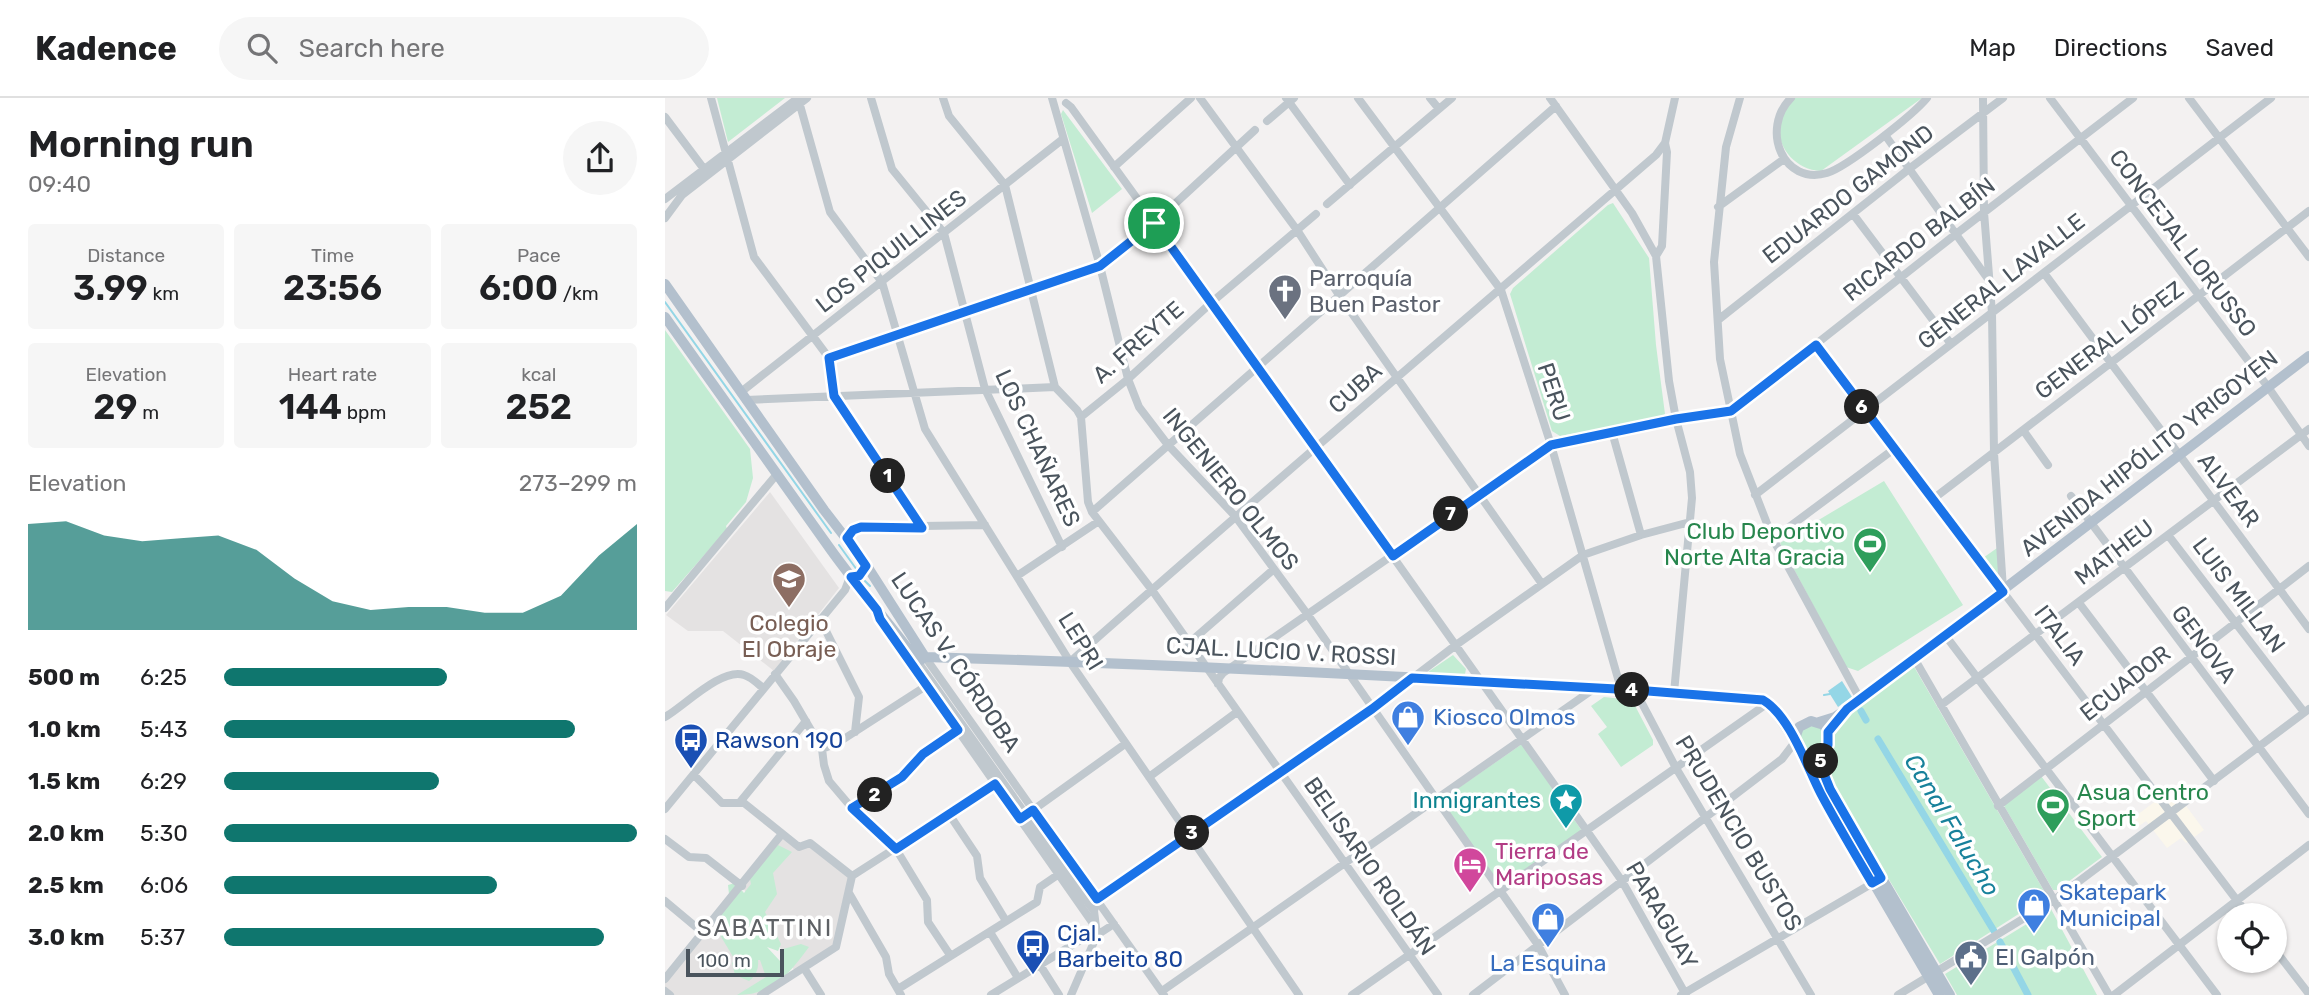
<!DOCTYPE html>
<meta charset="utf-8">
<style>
:root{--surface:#fff;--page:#f6f6f6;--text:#202124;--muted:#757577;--line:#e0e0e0;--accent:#0f766e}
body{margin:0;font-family:Rubik,sans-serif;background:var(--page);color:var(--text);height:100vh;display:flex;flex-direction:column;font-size:26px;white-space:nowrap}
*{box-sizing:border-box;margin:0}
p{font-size:23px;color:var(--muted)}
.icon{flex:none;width:38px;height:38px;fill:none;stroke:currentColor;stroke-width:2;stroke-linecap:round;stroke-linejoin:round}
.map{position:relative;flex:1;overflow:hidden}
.side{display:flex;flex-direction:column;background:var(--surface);width:665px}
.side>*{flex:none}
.controls{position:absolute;left:1552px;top:805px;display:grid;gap:14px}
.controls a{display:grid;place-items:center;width:70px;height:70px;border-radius:50%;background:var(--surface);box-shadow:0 2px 5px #0004;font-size:35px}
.scale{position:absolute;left:21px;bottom:18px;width:98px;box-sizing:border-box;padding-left:7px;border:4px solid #4a545d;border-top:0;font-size:19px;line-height:24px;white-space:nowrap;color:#4a545d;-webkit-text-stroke:5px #fff;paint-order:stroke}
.pin{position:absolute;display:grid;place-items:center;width:60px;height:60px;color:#fff;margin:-30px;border:4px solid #fff;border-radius:50%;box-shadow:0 2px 7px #0007}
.km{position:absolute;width:35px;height:35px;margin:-18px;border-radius:50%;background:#222;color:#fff;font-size:19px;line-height:35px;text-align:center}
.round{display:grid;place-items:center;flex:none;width:74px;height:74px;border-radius:37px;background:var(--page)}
.head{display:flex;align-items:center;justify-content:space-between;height:119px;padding:0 28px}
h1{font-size:38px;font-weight:600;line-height:52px}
.metrics{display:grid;grid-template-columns:repeat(3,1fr);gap:10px;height:119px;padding:7px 28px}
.metrics div{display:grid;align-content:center;border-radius:7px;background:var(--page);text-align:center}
.metrics b{font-size:35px;font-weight:600}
.metrics small{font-size:19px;font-weight:400}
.metrics p{font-size:19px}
.chart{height:196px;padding:14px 28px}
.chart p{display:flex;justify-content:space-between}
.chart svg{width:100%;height:126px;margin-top:7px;fill:var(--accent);opacity:.7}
ul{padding:0 28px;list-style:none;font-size:23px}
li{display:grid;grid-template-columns:112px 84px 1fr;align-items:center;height:52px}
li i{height:18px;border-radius:9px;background:var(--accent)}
header{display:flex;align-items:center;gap:42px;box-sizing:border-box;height:98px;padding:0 35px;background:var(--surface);border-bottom:2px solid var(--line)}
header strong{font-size:33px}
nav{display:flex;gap:38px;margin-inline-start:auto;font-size:24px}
.search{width:490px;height:63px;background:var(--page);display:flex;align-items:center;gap:18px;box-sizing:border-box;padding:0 24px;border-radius:38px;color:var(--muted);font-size:26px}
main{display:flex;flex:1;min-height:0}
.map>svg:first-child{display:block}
.commercial{fill:#fbf7ec}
.education{fill:#e4e2e2}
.green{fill:#c3ecd3}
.water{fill:#94d6e6}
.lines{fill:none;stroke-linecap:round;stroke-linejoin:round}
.stream{stroke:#94d6e6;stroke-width:2}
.canal{stroke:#94d6e6;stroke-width:7}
.minor{stroke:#c0c8ce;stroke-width:8}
.major{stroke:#b3c0cd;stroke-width:10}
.route-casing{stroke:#fff;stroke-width:14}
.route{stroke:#1a73e8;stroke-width:9}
.labels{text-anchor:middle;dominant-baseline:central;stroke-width:7;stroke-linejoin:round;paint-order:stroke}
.street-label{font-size:23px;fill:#4a545d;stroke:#fff}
.worship-label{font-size:23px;fill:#5b616d;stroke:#fff;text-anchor:start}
.leisure-label{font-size:23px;fill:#27864d;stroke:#fff;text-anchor:end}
.education-label{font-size:23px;fill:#785e54;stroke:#fff}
.shop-label{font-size:23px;fill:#366cbe;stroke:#fff;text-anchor:start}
.transit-label{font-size:23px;fill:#164399;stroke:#fff;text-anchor:start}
.culture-label{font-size:23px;fill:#0d838f;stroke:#fff;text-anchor:end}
.hotel-label{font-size:23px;fill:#b23c85;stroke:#fff;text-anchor:start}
.service-label{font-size:23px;fill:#4e5e75;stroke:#fff;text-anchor:start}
.water-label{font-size:24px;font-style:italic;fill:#17819b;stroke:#fff}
.neighbourhood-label{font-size:24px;letter-spacing:2px;fill:#5e6165;stroke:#fff}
</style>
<header>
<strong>Kadence</strong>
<div class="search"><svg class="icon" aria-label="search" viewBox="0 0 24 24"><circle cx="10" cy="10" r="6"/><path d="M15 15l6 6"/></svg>Search here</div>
<nav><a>Map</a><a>Directions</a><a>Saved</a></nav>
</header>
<main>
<section class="side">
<div class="head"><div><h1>Morning run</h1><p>09:40</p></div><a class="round"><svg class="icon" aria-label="share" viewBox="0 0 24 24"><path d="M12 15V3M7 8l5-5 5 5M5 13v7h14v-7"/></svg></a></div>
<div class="metrics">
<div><p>Distance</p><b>3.99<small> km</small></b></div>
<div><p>Time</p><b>23:56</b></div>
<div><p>Pace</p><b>6:00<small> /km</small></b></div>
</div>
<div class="metrics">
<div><p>Elevation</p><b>29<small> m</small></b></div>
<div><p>Heart rate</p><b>144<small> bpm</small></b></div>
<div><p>kcal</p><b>252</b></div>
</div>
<div class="chart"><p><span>Elevation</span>273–299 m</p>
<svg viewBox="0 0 160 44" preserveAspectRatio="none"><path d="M0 44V7L10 6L20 11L30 13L40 12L50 11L60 16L70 26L80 34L90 37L100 36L110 36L120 38L130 38L140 32L150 18L160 7V44z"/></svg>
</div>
<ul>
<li><b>500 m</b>6:25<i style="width:54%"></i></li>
<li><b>1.0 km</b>5:43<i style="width:85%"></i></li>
<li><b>1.5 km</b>6:29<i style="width:52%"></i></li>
<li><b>2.0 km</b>5:30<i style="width:100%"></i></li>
<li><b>2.5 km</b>6:06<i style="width:66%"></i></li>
<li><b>3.0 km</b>5:37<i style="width:92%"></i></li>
</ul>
</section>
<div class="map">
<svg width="1644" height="897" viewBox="0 0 1644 897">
<rect width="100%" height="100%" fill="#f3f1f1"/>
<!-- commercial -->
<path class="commercial" d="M 1516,684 L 1527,699 L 1519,705 L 1539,732 L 1521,745 L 1516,740 L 1502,750 L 1481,723 L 1470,731 L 1464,723 Z"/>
<!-- education -->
<path class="education" d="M 105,394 L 174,490 L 109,573 L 58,533 L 23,533 L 1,517 Z
M 116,737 L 134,749 L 145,745 L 187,778 L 171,849 L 131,875 L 77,788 Z
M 64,803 L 111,887 L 96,897 L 5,897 L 0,893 L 0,881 Z"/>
<!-- green -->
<path class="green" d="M 52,0 L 120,0 L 63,44 Z
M 1129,0 L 1257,0 L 1156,73 C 1118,71 1098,24 1129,0 Z
M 398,12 L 457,91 L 427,115 L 396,16 Z
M 948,105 L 984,160 L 991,247 L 1000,316 L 996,320 L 895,338 L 887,333 L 845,196 L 848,190 L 943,107 Z
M 0,232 L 85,351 L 88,380 L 81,404 L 61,428 L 62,431 L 7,494 L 0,493 Z
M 1219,383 L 1298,507 L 1193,573 L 1181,569 L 1115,445 Z
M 1335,448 L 1335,489 L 1315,462 Z
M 788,557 L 801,571 L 800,576 L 760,576 Z
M 1248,567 L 1382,798 L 1275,866 L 1170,692 C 1166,682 1160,671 1160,660 C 1162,624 1221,588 1248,567 Z
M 939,599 L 967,602 L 988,642 L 988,647 L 956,669 L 933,636 L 942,629 L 926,608 Z
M 1154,627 L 1162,639 L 1151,655 L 1136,650 L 1133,634 L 1136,630 Z
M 857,646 L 917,733 L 835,789 L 776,702 Z
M 1376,678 L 1437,759 L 1392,792 L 1388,792 L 1338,706 Z
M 113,747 L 127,754 L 108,775 L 112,796 L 100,814 L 116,846 L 113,853 L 102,849 L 115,863 L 115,852 L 136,846 L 144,849 C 123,877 108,897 72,897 L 101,879 L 95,862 L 93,862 C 94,870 91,878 84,883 L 70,877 L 67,865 L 70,862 L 52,832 L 62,827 L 57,825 L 55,819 L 64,796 L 63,787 L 70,785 L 79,795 L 86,786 L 84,776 Z
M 1386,811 L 1432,897 L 1292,897 L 1280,876 Z"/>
<!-- water -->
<path class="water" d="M 1177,583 L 1187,599 L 1173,609 L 1163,593 Z"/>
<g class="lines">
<!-- stream -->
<path class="stream" d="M 0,204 L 166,435
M 174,447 L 192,472
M 200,483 L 205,488
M 1159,597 L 1165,596"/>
<!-- canal -->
<path class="canal" d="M 1196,613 L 1201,622
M 1213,641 L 1329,833
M 1335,844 L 1363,897"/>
<!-- minor -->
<path class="minor" d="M 46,0 L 89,159 L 164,260 L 169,298 L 257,430
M 133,0 L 165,114 L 217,184 L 260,331 L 407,567 L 634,897
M 206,0 L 227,71 L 279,135 L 320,291 L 397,449
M 278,0 L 284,18 L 340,87 L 390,289 L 412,312 L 416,319 L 423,404 L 427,414 L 487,492 L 773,897
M 387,0 L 435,168 L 463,281 L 474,309 L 503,347 L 570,418 L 643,517 L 873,847 L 900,897
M 535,0 L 632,132 L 674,197 L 877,486
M 621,0 L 685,87
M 693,0 L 836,192 L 886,347 L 956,591
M 765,0 L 774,11
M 885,0 L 967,115 L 991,158 L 1004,283 L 1011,321 L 1025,374 L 1027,400 L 1009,595
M 1075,0 L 1061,49 L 1049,164 L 1055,261 L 1066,313 L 1075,356 L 1108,441 L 1195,601
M 1126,0 C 1095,31 1118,88 1162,75 C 1182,69 1248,17 1262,0
M 1318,0 L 1319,114 L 1327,215 L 1329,355 L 1338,491
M 1385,0 L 1603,289 L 1644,348
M 1524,0 L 1644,159
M 401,5 L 406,9 L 593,268 L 922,733 L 957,783 L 1021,897
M 0,19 L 42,75
M 602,23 L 629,0
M 1220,37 L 1323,181
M 449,69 L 526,0
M 0,101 L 133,0
M 662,106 L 787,0
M 1053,109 L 1119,61
M 1188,116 L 1286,246
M 0,120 L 17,97 L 142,0
M 991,158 L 997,148 L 1002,54 L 1000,45 L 1010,0
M 1379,175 L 1644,531
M 1053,222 L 1244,71 L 1338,0
M 1151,247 L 1583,817
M 164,260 L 435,168 L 489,125 L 590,32
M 76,294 L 398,41
M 81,302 L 390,289
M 416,319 L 463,281 L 547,204 L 651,116
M 1358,332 L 1383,367
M 947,334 L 976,437
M 1090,397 L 1606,0
M 1406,398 L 1644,716
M 1268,401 L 1644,113
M 427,414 L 891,8
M 1503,437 L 1639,614
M 182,440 L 188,432 L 196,429 L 320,427
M 1108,441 L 1229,351
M 352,478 L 434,423
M 1414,505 L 1549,683
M 0,510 L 112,376
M 155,521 L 194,599 L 190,634
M 222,531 L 429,827
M 1280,537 L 1552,897
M 524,545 L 609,471
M 260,559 L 499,897
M 1249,560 L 1444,897
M 406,563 C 599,392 796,225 991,57 L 1000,45
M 253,564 L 429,813 L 432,837 L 406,897
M 110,576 L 129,603 L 157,651 L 159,667 L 164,683 L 192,716 L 231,751 L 262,802 L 263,824 L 285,857
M 553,586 L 554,580 L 558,575 L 886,347 L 1011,321 L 1066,313 L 1291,136 L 1468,0
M 970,592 L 1011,670 L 1146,897
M 1276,607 L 1644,331
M 0,619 C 18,609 57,569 79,577 C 86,579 92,585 98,590
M 157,651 L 174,644 L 261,588
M 29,677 L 57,705 L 79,705 L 134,749 L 145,745 L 187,778
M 484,679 L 572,614
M 75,704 L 141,623
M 1333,708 L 1644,468
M 187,710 L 237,679 L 258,656 L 293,632
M 0,711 L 180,492 L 185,479
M 364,715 L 460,646
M 284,716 L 312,758 L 315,780 L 341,823
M 0,741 L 24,759 L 41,760 L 77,788
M 184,795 L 221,859 L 224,876 L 236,897
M 0,803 L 37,834
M 429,813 L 432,801 L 707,611 L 791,547 L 918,457 L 976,437 L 1025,424
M 325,834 L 353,880
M 1610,852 L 1644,896
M 375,867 L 394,897
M 139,870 L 156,897
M 0,881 L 116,737
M 233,891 L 372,804 L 375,789 L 394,776
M 0,893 L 5,897
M 497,893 L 930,590
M 96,897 L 171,849 L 187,778 L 330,686
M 326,897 L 417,841 L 432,837 L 449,826
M 687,897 L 1103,605
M 808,897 L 1117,661 L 1130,644
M 1016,897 L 1213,782
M 1233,897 L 1389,802 L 1644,611
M 1449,897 L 1644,747"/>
<!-- major -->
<path class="major" d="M 0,186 L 159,412 L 200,465 L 260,559
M 0,219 L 166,452 C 194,491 225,526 253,564 L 260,559 C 538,567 816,582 1093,600 L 1103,605 L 1109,612 L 1138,655 C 1152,661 1163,654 1164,639 L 1159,627 L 1146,623 L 1134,629 L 1130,641
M 1154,624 L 1170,619 L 1182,611 L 1644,258
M 1138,655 L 1156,695 L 1274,897
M 1156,655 L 1158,676 L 1165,691 L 1285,897"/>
</g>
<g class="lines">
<!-- route casing -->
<g class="route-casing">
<path id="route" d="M 489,125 L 728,458 L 886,347 L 1011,321 L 1066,313 L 1151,247 L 1338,494 L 1182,611 L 1163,634 L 1163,647 L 1156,655 L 1157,671 L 1165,691 L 1216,780 L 1207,785 C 1190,756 1172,726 1156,696 C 1142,669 1125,618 1098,602 L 970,592 L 747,580 L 707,611 L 432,801 L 368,712 L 355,721 L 330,686 L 231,751 L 187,710 L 237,679 L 258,656 L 293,632 L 215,521 L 212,512 L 186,479 L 194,478 L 201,468 L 182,440 L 188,432 L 196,429 L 257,430 L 169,298 L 164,260 L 435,168 Z"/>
</g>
<!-- route -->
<use href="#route" class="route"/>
</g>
<!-- icons -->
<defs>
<g id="church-pin" transform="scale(1.75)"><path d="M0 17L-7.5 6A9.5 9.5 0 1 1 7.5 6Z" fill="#6b7280" stroke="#fff"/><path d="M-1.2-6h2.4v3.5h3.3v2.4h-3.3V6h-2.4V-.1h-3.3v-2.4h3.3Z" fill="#fff"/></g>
<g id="stadium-pin" transform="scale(1.75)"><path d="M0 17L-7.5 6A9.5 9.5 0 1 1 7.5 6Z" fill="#2e9e5b" stroke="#fff"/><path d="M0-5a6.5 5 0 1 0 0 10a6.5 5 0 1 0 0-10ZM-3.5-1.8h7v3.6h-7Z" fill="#fff"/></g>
<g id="school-pin" transform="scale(1.75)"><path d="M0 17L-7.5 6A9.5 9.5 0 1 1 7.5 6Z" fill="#8d6e63" stroke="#fff"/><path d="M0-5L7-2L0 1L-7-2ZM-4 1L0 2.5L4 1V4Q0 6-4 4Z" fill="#fff"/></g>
<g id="shop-pin" transform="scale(1.75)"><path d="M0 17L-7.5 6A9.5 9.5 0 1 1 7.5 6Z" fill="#3f7fe0" stroke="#fff"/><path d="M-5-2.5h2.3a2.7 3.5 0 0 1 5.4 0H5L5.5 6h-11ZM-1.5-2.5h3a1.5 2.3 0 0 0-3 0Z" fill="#fff"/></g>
<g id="bus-pin" transform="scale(1.75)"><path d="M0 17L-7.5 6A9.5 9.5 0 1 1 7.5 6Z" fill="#1a4fb4" stroke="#fff"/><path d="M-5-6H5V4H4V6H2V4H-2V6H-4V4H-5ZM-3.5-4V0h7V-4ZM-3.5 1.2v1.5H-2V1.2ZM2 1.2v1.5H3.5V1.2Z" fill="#fff"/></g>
<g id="sight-pin" transform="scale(1.75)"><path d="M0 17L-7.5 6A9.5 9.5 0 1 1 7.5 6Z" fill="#0f9aa8" stroke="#fff"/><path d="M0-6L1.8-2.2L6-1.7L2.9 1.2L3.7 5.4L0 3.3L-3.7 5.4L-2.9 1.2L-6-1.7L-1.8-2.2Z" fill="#fff"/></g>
<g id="hotel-pin" transform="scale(1.75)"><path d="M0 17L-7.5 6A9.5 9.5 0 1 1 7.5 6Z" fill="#d1479c" stroke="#fff"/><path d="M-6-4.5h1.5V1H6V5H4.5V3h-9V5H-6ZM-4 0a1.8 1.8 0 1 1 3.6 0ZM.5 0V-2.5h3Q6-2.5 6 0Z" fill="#fff"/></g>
<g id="civic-pin" transform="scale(1.75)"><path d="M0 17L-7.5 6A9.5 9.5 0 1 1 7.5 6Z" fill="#5c6f8a" stroke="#fff"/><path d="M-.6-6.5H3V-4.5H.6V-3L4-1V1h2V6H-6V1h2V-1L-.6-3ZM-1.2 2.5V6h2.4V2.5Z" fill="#fff"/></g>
</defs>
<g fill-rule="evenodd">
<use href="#church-pin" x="620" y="193"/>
<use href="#stadium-pin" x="1205" y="446"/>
<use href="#school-pin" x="124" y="481"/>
<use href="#shop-pin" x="743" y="619"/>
<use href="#bus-pin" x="26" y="642"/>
<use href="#sight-pin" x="901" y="702"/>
<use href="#stadium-pin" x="1388" y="707"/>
<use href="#hotel-pin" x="805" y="766"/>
<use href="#shop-pin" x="1369" y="807"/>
<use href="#shop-pin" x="883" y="821"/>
<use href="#bus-pin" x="368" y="848"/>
<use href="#civic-pin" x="1306" y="859"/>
</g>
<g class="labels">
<!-- street labels -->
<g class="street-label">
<text transform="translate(1183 96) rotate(-38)">EDUARDO GAMOND</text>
<text transform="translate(1254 141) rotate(-38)">RICARDO BALBÍN</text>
<text transform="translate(1518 145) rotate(53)">CONCEJAL LORUSSO</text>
<text transform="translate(226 153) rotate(-38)">LOS PIQUILLINES</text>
<text transform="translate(1336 183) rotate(-38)">GENERAL LAVALLE</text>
<text transform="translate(1444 242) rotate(-37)">GENERAL LÓPEZ</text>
<text transform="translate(473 244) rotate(-41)">A. FREYTE</text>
<text transform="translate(690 290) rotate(-42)">CUBA</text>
<text transform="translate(889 294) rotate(72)">PERU</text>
<text transform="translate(373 350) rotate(65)">LOS CHAÑARES</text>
<text transform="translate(1484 355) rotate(-38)">AVENIDA HIPÓLITO YRIGOYEN</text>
<text transform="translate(566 391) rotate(51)">INGENIERO OLMOS</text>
<text transform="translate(1564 392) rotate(53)">ALVEAR</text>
<text transform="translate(1449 454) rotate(-37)">MATHEU</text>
<text transform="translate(1574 497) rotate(53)">LUIS MILLAN</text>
<text transform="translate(1395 537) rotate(53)">ITALIA</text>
<text transform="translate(416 543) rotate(58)">LEPRI</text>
<text transform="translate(1539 546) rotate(53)">GENOVA</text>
<text transform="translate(616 553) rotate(3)">CJAL. LUCIO V. ROSSI</text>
<text transform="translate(291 564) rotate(56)">LUCAS V. CÓRDOBA</text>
<text transform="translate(1460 585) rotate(-38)">ECUADOR</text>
<text transform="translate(1074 735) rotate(59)">PRUDENCIO BUSTOS</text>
<text transform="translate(705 768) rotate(55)">BELISARIO ROLDÁN</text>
<text transform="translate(997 817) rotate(60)">PARAGUAY</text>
</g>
<!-- worship labels -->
<g class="worship-label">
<text x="644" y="180">Parroquía<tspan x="644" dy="26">Buen Pastor</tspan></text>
</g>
<!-- leisure labels -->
<g class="leisure-label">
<text x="1180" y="433">Club Deportivo<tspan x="1180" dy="26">Norte Alta Gracia</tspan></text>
<text x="1412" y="694" text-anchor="start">Asua Centro<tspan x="1412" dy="26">Sport</tspan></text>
</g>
<!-- education labels -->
<g class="education-label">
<text x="124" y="525">Colegio<tspan x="124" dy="26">El Obraje</tspan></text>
</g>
<!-- shop labels -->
<g class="shop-label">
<text x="768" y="619">Kiosco Olmos</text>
<text x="1394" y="794">Skatepark<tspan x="1394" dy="26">Municipal</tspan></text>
<text x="883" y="865" text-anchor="middle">La Esquina</text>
</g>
<!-- transit labels -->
<g class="transit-label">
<text x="50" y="642">Rawson 190</text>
<text x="392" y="835">Cjal.<tspan x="392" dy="26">Barbeito 80</tspan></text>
</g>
<!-- culture labels -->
<g class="culture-label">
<text x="876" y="702">Inmigrantes</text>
</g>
<!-- hotel labels -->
<g class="hotel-label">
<text x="830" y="753">Tierra de<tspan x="830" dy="26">Mariposas</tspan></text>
</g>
<!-- service labels -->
<g class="service-label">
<text x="1330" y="859">El Galpón</text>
</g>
<!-- water labels -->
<g class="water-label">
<text transform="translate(1287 727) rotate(59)">Canal Falucho</text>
</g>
<!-- neighbourhood labels -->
<g class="neighbourhood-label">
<text x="100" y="830">SABATTINI</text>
</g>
</g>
</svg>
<div class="controls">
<a><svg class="icon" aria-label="locate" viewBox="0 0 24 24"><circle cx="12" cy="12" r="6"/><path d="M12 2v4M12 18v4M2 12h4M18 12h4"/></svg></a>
</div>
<div class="scale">100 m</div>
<div class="pin" style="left:489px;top:125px;background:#1e9e55"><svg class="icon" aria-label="arrive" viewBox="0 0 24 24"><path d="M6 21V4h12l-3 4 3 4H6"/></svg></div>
<b class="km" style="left:223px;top:378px">1</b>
<b class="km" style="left:210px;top:697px">2</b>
<b class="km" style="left:527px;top:735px">3</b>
<b class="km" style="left:967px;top:592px">4</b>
<b class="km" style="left:1156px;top:663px">5</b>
<b class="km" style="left:1197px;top:309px">6</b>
<b class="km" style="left:786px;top:416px">7</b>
</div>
</main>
